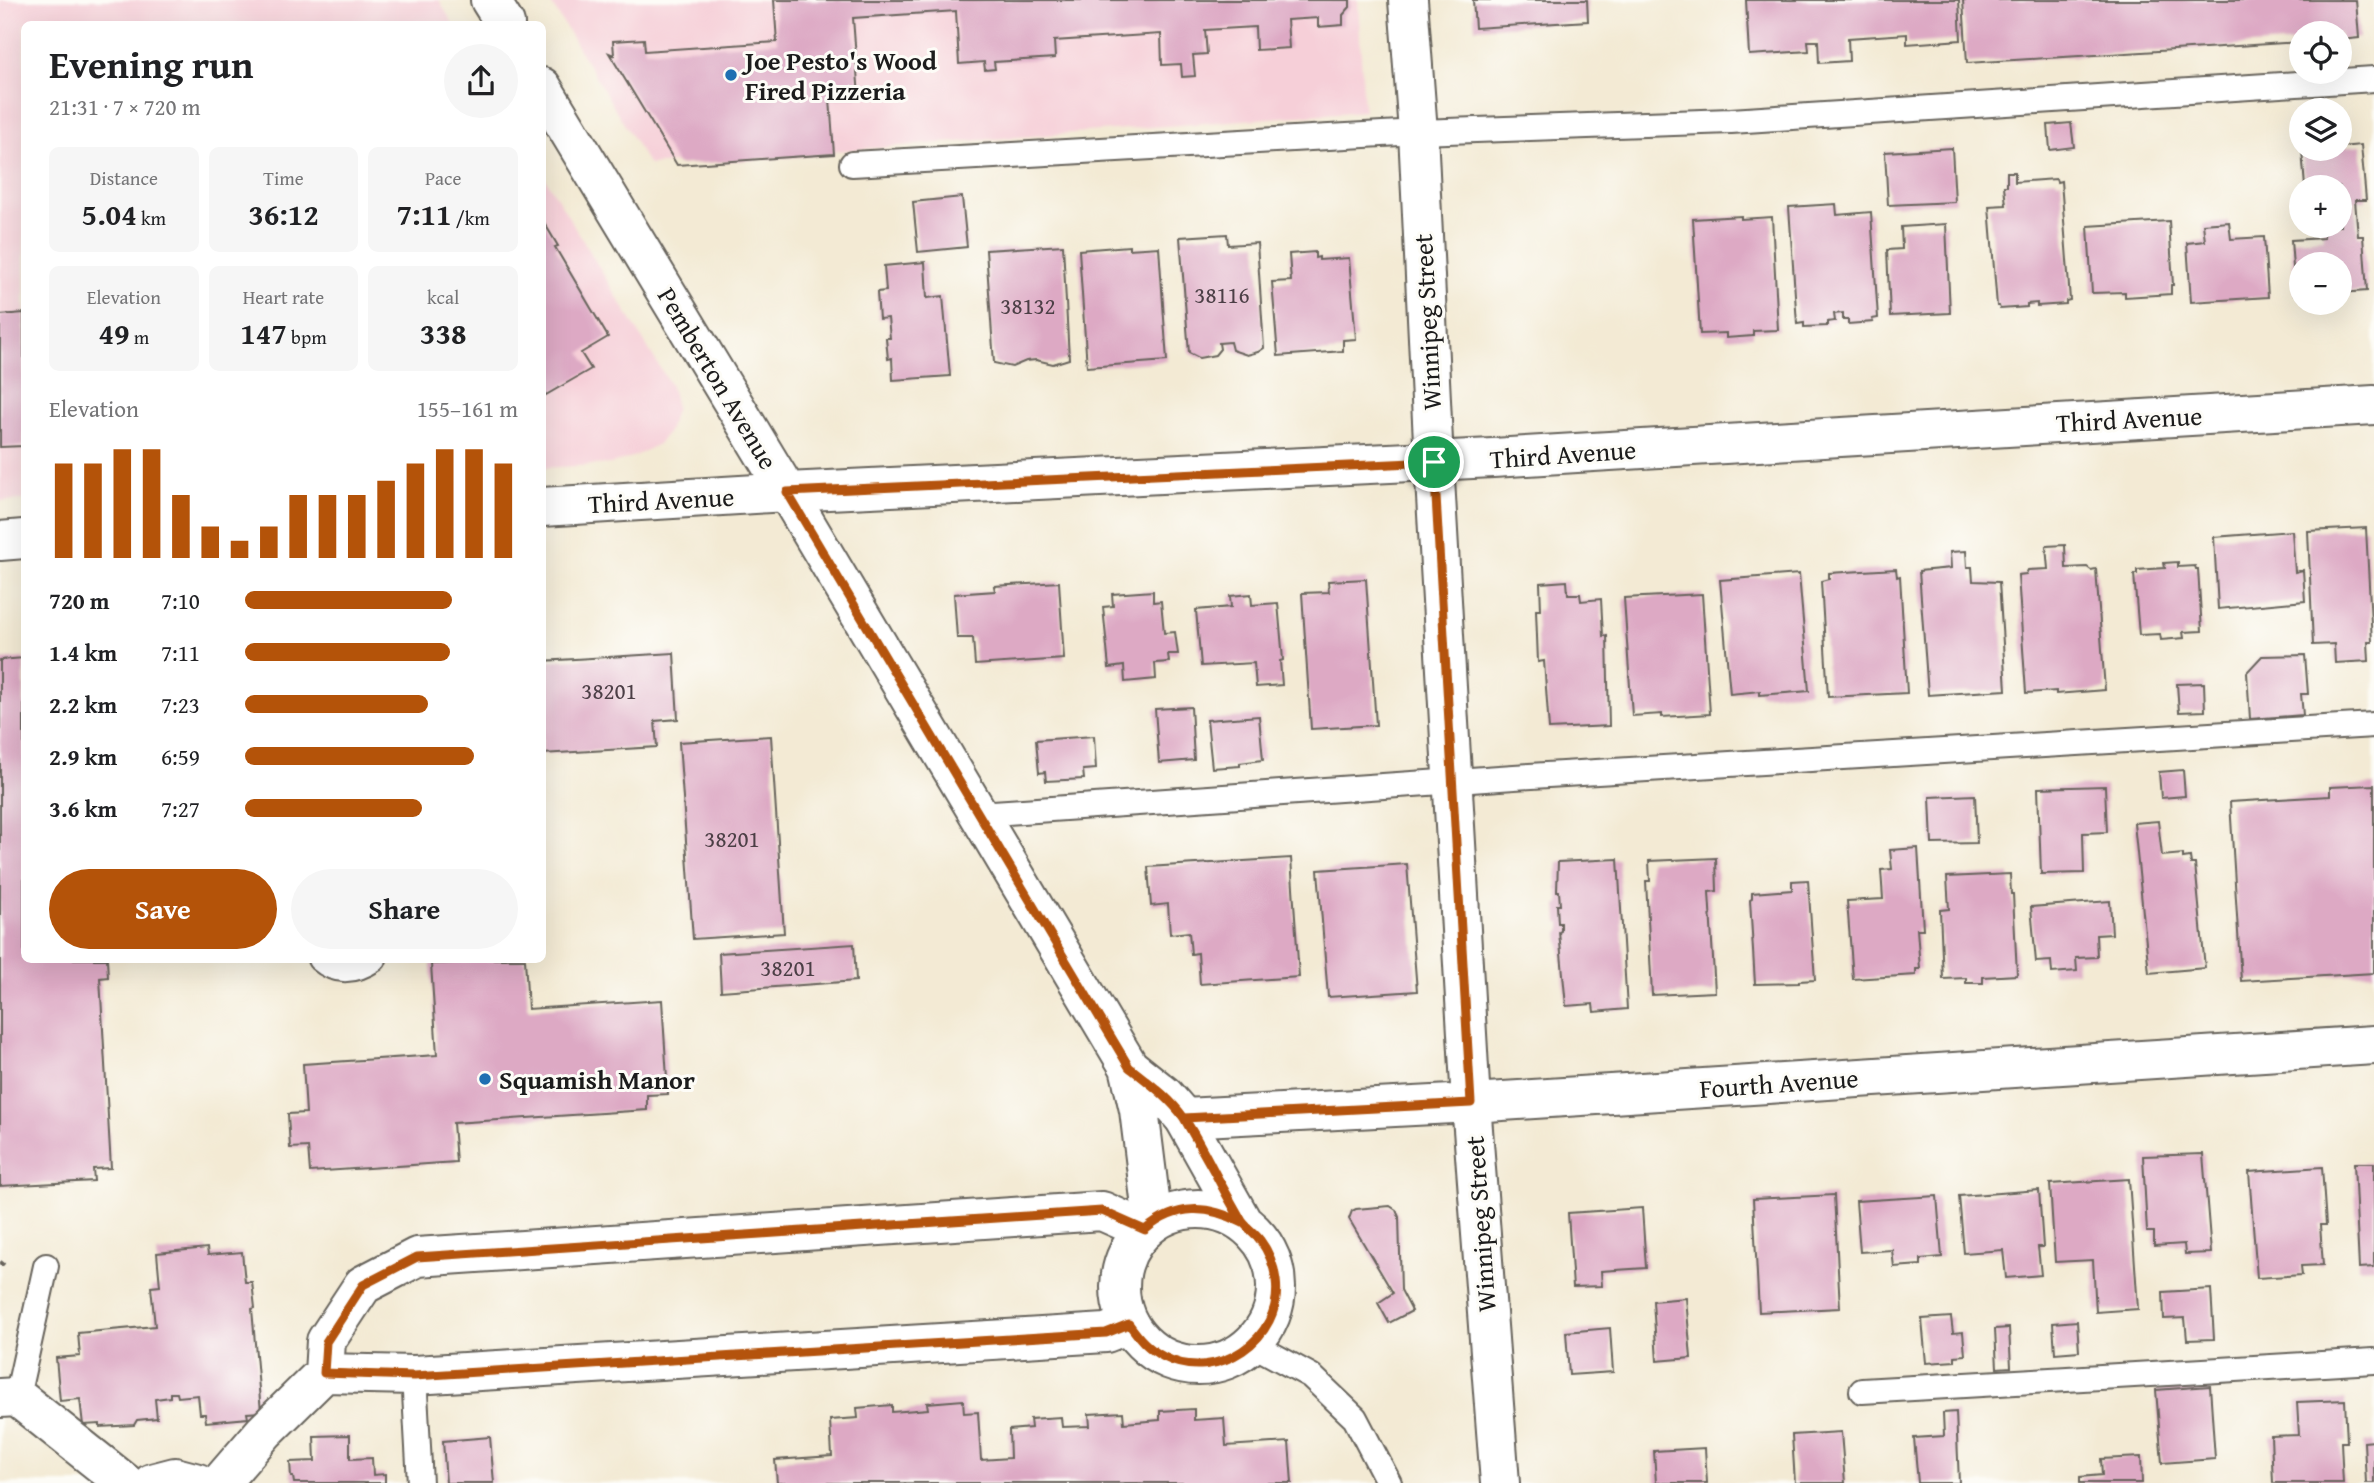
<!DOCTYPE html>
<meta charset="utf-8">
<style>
:root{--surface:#fff;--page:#f6f6f6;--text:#202124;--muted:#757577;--accent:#b45309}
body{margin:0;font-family:"Gentium Book Plus",serif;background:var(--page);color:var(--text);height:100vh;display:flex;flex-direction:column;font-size:26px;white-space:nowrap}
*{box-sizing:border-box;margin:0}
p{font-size:23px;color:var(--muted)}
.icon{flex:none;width:38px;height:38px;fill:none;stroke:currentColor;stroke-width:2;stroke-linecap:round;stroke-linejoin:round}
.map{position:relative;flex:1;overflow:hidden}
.sheet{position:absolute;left:21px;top:21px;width:525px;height:942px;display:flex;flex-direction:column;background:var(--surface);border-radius:10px;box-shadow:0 7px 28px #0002}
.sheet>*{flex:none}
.fabs{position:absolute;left:2289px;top:21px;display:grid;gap:14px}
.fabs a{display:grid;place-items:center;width:63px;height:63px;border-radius:50%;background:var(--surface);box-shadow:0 7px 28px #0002;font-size:35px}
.pin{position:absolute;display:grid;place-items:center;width:60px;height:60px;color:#fff;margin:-30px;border:4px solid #fff;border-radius:50%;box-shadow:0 2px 7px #0007}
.round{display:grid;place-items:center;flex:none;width:74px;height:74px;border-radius:37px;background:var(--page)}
.summary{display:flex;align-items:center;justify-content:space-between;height:119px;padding:0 28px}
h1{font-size:38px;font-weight:700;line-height:52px}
.figures{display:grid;grid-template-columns:repeat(3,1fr);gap:10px;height:119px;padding:7px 28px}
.figures div{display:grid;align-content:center;border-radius:10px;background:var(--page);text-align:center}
.figures b{font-size:30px;font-weight:700}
.figures small{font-size:19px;font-weight:400}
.figures p{font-size:19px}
.chart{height:196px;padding:14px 28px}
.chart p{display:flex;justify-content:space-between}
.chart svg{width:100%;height:126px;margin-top:7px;stroke:var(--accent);stroke-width:6}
.action{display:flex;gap:14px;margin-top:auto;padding:14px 28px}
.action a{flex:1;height:80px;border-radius:42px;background:var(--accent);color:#fff;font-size:28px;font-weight:700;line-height:80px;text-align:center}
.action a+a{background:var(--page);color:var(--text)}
ul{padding:0 28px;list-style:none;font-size:23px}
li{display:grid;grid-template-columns:112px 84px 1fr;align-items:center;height:52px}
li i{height:18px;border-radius:9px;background:var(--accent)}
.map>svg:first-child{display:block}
.built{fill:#f6cfd8}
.building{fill:#dda9c4}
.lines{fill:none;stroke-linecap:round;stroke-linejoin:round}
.service-casing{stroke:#67645c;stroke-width:28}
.minor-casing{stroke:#67645c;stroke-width:42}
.tertiary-casing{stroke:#67645c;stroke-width:42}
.path{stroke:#67645c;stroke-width:4.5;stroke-dasharray:5 5;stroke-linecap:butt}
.service{stroke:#fff;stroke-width:24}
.minor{stroke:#fff;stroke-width:38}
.tertiary{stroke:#fff;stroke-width:38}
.route-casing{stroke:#fff;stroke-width:14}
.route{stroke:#b45309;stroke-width:9}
.poi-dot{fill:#1f6fb2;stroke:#fdfcf7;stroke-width:2.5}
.labels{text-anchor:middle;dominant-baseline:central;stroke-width:6;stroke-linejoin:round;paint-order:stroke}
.number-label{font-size:23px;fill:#4c3f46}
.poi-label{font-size:26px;font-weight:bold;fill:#1c1c1c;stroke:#fdfcf7;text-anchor:start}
.street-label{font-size:26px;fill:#1c1c1c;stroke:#fdfcf7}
</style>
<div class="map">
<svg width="2374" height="1483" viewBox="0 0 2374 1483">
<rect width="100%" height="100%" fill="#fdfcf7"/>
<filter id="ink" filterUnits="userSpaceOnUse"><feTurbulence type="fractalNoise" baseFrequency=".0143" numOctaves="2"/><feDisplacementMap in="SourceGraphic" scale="14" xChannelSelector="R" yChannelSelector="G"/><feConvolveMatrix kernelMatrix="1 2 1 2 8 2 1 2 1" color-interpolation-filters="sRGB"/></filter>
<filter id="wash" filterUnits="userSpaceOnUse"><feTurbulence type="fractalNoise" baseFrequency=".00686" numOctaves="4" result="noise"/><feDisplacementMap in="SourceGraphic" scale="28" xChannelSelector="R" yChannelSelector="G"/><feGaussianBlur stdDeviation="1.57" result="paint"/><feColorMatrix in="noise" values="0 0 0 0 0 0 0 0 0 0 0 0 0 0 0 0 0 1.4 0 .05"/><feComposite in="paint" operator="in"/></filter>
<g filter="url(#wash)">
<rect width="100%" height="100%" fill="#f3ead4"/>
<!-- built -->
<path class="built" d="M 0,0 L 439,0 L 453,24 L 24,24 L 24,500 L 0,501 Z
M 549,0 L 1358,0 L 1364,111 L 649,165 Z
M 542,173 L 671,386 L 676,407 L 668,432 L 658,444 L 635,456 L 611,464 L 543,468 Z"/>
<g id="blocks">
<!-- building -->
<path class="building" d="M 774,0 L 1350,0 L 1350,7 L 1343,15 L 1343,25 L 1318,27 L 1318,18 L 1287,20 L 1289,48 L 1256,50 L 1255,27 L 1205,30 L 1207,54 L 1193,55 L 1195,76 L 1182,77 L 1181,64 L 1162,65 L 1161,34 L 1054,41 L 1055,58 L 994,62 L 995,69 L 985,70 L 984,62 L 959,64 L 956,11 L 853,18 L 859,97 L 830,99 L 834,154 L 677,165 L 609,53 L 614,55 L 613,41 L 644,39 L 645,51 L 777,42 Z
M 1473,0 L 1587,0 L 1588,21 L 1475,28 Z
M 1746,0 L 1959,0 L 1961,40 L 1907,44 L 1907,34 L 1848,38 L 1849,61 L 1819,63 L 1818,41 L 1808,41 L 1809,51 L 1749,55 Z
M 1963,0 L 2356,0 L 2359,38 L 2340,40 L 2340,33 L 2301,33 L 2301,42 L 1967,63 Z
M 2071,123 L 2074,147 L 2050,150 L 2048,125 Z
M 2361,145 L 2366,200 L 2355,200 L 2358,236 L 2363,236 L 2367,291 L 2340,293 L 2340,264 L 2301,264 L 2301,294 L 2295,294 L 2291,240 L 2324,238 L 2323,226 L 2340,226 L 2340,187 L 2305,187 L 2302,150 L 2340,149 L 2340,147 Z
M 1952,148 L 1955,202 L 1888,205 L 1885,152 Z
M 2007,172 L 2015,172 L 2015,182 L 2056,179 L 2057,182 L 2061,181 L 2070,300 L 2066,301 L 2066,304 L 2037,306 L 2037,303 L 2027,304 L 2027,307 L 2000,309 L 1999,306 L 1997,306 L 1989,206 L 2006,205 L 2004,186 L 2007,186 Z
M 962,197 L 967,247 L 918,252 L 913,202 Z
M 1836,204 L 1837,215 L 1871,212 L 1878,318 L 1872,319 L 1873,322 L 1848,324 L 1848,320 L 1843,320 L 1843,313 L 1834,314 L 1835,321 L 1827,322 L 1827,326 L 1804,327 L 1804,323 L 1797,324 L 1789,207 Z
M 1741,216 L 1741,219 L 1772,217 L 1778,330 L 1753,331 L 1753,336 L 1726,338 L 1726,333 L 1700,334 L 1693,219 Z
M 542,219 L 558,246 L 555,247 L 608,337 L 581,353 L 591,369 L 546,395 L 542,389 Z
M 2169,221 L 2173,285 L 2171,285 L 2171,294 L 2125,297 L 2125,292 L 2092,293 L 2088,226 Z
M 2229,222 L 2231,239 L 2264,237 L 2268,297 L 2191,302 L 2187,243 L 2205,241 L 2203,224 Z
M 1946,224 L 1950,313 L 1890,316 L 1887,250 L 1902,249 L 1901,227 Z
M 1227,234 L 1228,245 L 1257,243 L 1264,348 L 1258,352 L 1247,355 L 1232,350 L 1230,342 L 1219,343 L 1220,349 L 1215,355 L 1199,358 L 1189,353 L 1180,237 Z
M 1063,245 L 1069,359 L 1053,364 L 1036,360 L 1026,361 L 1012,367 L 994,363 L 986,250 Z
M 1129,246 L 1129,249 L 1159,247 L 1167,361 L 1087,367 L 1079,250 Z
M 1315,252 L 1315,258 L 1319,257 L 1319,260 L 1349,258 L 1356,339 L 1343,340 L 1343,351 L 1278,356 L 1272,282 L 1291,281 L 1289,254 Z
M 925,262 L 927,298 L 943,296 L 950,376 L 893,380 L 892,358 L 888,359 L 886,338 L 890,338 L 888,318 L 879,319 L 877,292 L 886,291 L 884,266 Z
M 24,313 L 24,446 L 0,447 L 0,315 Z
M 2366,528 L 2372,642 L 2368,642 L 2369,661 L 2335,663 L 2334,644 L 2313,645 L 2308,531 Z
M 2292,531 L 2295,572 L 2303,570 L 2305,601 L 2218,609 L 2214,537 Z
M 2065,545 L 2066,568 L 2087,567 L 2091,570 L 2096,569 L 2105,690 L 2056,694 L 2056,691 L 2026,693 L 2018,575 L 2026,574 L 2028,570 L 2048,569 L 2046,546 Z
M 1966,551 L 1967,567 L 1972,567 L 1973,581 L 1999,582 L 2006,690 L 1928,695 L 1919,571 L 1951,568 L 1950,552 Z
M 2178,562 L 2178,567 L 2195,566 L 2196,569 L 2198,569 L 2202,631 L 2183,632 L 2184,638 L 2161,640 L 2160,634 L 2139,635 L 2134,574 L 2137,574 L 2137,570 L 2165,568 L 2164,563 Z
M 1896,569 L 1897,577 L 1900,576 L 1907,693 L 1828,697 L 1821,581 L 1829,579 L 1829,573 Z
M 1799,574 L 1809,691 L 1760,695 L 1760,691 L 1730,694 L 1720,580 Z
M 1366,579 L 1376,725 L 1311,729 L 1302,593 L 1329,592 L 1328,581 Z
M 1567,581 L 1568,594 L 1580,594 L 1581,601 L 1601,599 L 1603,636 L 1607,635 L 1609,726 L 1549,729 L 1544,661 L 1538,662 L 1536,610 L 1541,610 L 1540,583 Z
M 1059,582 L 1064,659 L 975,665 L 973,638 L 957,638 L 954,594 L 995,591 L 994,586 Z
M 1153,591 L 1153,602 L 1161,601 L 1164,633 L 1175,632 L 1178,654 L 1168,654 L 1169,662 L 1155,663 L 1156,679 L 1125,682 L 1124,666 L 1109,668 L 1103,607 L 1113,606 L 1112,594 Z
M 1251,594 L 1252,605 L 1278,603 L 1283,660 L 1280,661 L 1282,685 L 1256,687 L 1254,663 L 1201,666 L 1196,610 L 1231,607 L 1230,596 Z
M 1702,594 L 1710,714 L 1662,717 L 1662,714 L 1632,716 L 1624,598 Z
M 674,653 L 678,719 L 655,721 L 657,747 L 542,754 L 542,661 Z
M 2305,655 L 2308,694 L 2301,694 L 2303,715 L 2250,719 L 2247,672 L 2262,656 Z
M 24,658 L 24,959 L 107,959 L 108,977 L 100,978 L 111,1168 L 93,1169 L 94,1181 L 0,1186 L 0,660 Z
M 2204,683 L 2205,711 L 2179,712 L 2177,684 Z
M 1191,707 L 1194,760 L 1159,763 L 1155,709 Z
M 1259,716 L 1263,760 L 1240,763 L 1240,766 L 1212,768 L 1207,720 Z
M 771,736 L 784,933 L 693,939 L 679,742 Z
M 1094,736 L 1096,769 L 1083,770 L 1084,779 L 1046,781 L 1045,772 L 1039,773 L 1036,740 Z
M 2183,770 L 2185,796 L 2161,798 L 2159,772 Z
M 2374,785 L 2374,973 L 2241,981 L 2230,802 L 2330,796 L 2330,787 Z
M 2105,786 L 2107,832 L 2083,833 L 2084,873 L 2041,874 L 2038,788 Z
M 1975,795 L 1977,843 L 1932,844 L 1930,797 Z
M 2158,821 L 2162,856 L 2183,854 L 2183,858 L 2190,857 L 2191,864 L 2195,864 L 2205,968 L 2149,973 L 2134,823 Z
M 1918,848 L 1923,929 L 1917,929 L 1920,969 L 1916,969 L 1916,975 L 1853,979 L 1847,901 L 1883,899 L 1881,870 L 1892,869 L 1890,850 Z
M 1291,858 L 1299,977 L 1200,984 L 1198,953 L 1191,954 L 1189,932 L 1170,934 L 1168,904 L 1151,906 L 1148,867 Z
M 1716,858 L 1717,891 L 1709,892 L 1715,992 L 1652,995 L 1646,881 L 1650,881 L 1649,861 Z
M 1618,859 L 1627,1009 L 1594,1012 L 1593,1004 L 1566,1006 L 1559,932 L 1561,931 L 1561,923 L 1558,923 L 1557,905 L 1560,905 L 1559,891 L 1557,891 L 1558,862 Z
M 1407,864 L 1417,991 L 1328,997 L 1318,870 Z
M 2010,874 L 2011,894 L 2013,894 L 2017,975 L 1983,977 L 1983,983 L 1966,983 L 1966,978 L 1943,979 L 1940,910 L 1949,909 L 1947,877 Z
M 1808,880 L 1815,980 L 1799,981 L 1799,983 L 1755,984 L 1750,900 L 1752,899 L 1752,893 L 1792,890 L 1792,881 Z
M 2110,901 L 2112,934 L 2096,935 L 2097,957 L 2076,958 L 2077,971 L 2052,973 L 2051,961 L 2036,962 L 2031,907 Z
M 854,944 L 856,981 L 721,991 L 719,953 Z
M 453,959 L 525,959 L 528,1009 L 662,1000 L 668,1094 L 647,1095 L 647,1110 L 453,1123 L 456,1162 L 310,1172 L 308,1147 L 290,1148 L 288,1114 L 306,1113 L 303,1064 L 437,1055 L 431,964 L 453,963 Z
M 2203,1154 L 2211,1253 L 2185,1254 L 2184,1244 L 2154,1246 L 2154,1232 L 2147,1232 L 2143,1156 Z
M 2354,1163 L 2374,1163 L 2374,1267 L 2359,1268 Z
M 2322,1167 L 2326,1225 L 2320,1225 L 2323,1265 L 2301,1266 L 2302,1275 L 2257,1278 L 2249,1172 Z
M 2129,1179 L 2138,1309 L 2096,1312 L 2093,1260 L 2055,1262 L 2050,1184 Z
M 2039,1190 L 2043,1247 L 2038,1247 L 2041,1275 L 2006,1278 L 2003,1250 L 1964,1253 L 1959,1196 Z
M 1834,1195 L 1840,1308 L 1759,1312 L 1753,1199 Z
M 1937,1196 L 1942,1257 L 1921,1259 L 1921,1265 L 1894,1267 L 1892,1250 L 1860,1252 L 1856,1201 Z
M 1390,1206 L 1396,1210 L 1399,1217 L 1401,1290 L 1412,1311 L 1389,1323 L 1378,1303 L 1393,1293 L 1349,1219 L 1352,1211 L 1356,1209 Z
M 1642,1208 L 1646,1268 L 1601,1271 L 1602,1286 L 1573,1287 L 1568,1213 Z
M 207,1248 L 208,1255 L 242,1252 L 245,1282 L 252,1282 L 255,1308 L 252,1309 L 261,1412 L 247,1413 L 248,1418 L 206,1422 L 205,1414 L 200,1414 L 198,1395 L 178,1397 L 177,1393 L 170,1393 L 170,1397 L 155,1399 L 157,1418 L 137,1420 L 134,1425 L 100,1427 L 100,1424 L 83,1425 L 80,1399 L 60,1401 L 56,1358 L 80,1356 L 78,1333 L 155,1326 L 151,1287 L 160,1286 L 157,1253 Z
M 2211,1289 L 2214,1339 L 2187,1340 L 2185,1318 L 2164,1319 L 2163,1292 Z
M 1686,1298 L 1691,1358 L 1657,1361 L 1653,1301 Z
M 1951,1317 L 1953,1333 L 1963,1332 L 1965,1355 L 1955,1356 L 1955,1361 L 1926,1363 L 1922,1319 Z
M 2077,1321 L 2079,1351 L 2055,1353 L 2053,1323 Z
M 1610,1328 L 1613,1372 L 1569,1375 L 1566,1332 Z
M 2009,1328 L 2011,1367 L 1997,1368 L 1995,1329 Z
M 2210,1386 L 2215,1459 L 2162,1463 L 2156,1390 Z
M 963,1400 L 964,1413 L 978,1412 L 981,1460 L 1010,1458 L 1009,1430 L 1031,1428 L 1030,1419 L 1061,1417 L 1062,1427 L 1090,1426 L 1089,1414 L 1123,1412 L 1124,1423 L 1160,1420 L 1160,1411 L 1194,1409 L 1194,1420 L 1224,1418 L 1226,1446 L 1289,1442 L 1292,1483 L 777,1483 L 775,1460 L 832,1456 L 830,1420 L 858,1418 L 857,1408 L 892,1405 L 892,1412 L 928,1409 L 927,1403 Z
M 2345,1400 L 2347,1442 L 2341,1442 L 2343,1483 L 2273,1483 L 2271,1436 L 2299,1435 L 2297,1402 Z
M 1956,1412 L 1959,1483 L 1918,1483 L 1914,1438 L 1944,1436 L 1943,1413 Z
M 1841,1432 L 1845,1483 L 1795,1483 L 1792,1435 Z
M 350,1435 L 350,1459 L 372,1458 L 373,1475 L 385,1474 L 385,1483 L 294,1483 L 293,1477 L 291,1477 L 290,1462 L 315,1461 L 314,1436 Z
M 490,1437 L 494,1483 L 446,1483 L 443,1441 Z
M 2374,1441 L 2374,1483 L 2366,1483 L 2364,1442 Z
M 1705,1448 L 1707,1483 L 1656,1483 L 1654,1451 Z
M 2141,1457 L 2142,1483 L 2080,1483 L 2080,1477 L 2102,1475 L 2101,1459 Z"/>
</g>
</g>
<g filter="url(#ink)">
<use href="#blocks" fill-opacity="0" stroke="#67645c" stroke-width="2"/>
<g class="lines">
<!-- service casing -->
<g class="service-casing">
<path id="service" d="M 852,164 L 1418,132 L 1731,121 L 2374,79
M 978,814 L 1514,777 L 2374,725
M 320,959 C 337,974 356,971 374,959
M 1252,1344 L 1311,1376 L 1355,1418 L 1389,1483
M 414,1375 L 420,1483
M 1862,1391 L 2374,1361
M 17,1397 L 46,1266"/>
</g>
<!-- minor casing -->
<g class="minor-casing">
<path id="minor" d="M 1408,0 L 1418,132 L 1434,462 L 1471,1103 L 1500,1483
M 542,507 L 787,492 L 1493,458 L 2374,405
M 0,541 L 24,539
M 1184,1118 L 1471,1103 L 2374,1045
M 324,1373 L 326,1341 L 363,1285 L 417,1257 L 1102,1211 L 1145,1230
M 324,1373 L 414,1375 L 1106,1333 L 1129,1324
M 0,1398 L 17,1397 L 125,1483
M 152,1483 L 175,1477 L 198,1483
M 220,1483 L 264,1432 L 324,1373"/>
</g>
<!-- tertiary casing -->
<g class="tertiary-casing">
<path id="tertiary" d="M 490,0 L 505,24
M 542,87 L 787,492 L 1129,1067 L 1139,1110 L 1153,1223
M 1129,1067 L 1164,1095 L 1184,1118 L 1243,1223
M1120 1287a78 78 0 1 1 156 0a78 78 0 1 1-156 0Z"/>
</g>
<!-- path -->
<path class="path" d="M 0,1262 L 6,1267"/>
<!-- service -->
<use href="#service" class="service"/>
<!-- minor -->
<use href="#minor" class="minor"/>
<!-- tertiary -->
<use href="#tertiary" class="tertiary"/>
</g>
</g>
<g class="lines" filter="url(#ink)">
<!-- route casing -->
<g class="route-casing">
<path id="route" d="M 1434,462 L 1471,1103 L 1184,1118 L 1243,1223 C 1208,1205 1177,1203 1145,1230 L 1102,1211 L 417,1257 L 363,1285 L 326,1342 L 324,1373 L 414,1376 L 1106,1333 L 1129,1324 C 1139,1338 1148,1349 1164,1357 C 1216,1384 1284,1339 1276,1280 C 1274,1265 1269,1252 1260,1240 C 1255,1233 1247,1228 1242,1221 C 1220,1188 1206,1150 1184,1118 C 1169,1097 1149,1083 1129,1067 L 787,492 L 1434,462"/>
</g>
<!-- route -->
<use href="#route" class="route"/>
</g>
<!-- markers -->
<g class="poi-dot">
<circle cx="731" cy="75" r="7"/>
<circle cx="485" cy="1079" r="7"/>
</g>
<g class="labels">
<!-- number labels -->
<g class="number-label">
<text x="1222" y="294">38116</text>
<text x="1028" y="305">38132</text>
<text x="609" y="690">38201</text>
<text x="732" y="838">38201</text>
<text x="788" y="967">38201</text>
</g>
<!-- poi labels -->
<g class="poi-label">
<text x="745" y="60">Joe Pesto's Wood<tspan x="745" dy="30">Fired Pizzeria</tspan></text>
<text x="499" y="1079">Squamish Manor</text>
</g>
<!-- street labels -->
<g class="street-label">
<text transform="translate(1427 322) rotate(-93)">Winnipeg Street</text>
<text transform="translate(718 378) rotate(59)">Pemberton Avenue</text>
<text transform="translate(2129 419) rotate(-3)">Third Avenue</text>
<text transform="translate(1563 454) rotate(-4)">Third Avenue</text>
<text transform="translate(661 500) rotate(-3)">Third Avenue</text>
<text transform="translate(1779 1083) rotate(-4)">Fourth Avenue</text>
<text transform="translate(1480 1224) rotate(-94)">Winnipeg Street</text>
</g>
</g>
</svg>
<div class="fabs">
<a><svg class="icon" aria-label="locate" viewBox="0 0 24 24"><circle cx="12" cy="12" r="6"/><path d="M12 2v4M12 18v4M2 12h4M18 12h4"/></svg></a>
<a><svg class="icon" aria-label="layers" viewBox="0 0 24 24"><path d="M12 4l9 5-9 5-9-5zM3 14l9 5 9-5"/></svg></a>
<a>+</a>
<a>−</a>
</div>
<div class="pin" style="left:1434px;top:462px;background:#1e9e55"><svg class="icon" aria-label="arrive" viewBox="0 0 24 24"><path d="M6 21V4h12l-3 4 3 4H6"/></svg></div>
<section class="sheet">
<div class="summary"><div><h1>Evening run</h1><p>21:31 · 7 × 720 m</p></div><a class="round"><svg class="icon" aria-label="share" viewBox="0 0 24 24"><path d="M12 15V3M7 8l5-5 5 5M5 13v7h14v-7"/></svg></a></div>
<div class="figures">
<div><p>Distance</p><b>5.04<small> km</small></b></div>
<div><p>Time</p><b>36:12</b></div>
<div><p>Pace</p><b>7:11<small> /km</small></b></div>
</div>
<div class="figures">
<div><p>Elevation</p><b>49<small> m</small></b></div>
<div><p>Heart rate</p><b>147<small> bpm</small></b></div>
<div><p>kcal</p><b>338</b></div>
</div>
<div class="chart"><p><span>Elevation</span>155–161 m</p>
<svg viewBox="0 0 160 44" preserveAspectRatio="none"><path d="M5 44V11M15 44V11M25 44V6M35 44V6M45 44V22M55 44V33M65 44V38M75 44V33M85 44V22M95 44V22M105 44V22M115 44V17M125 44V11M135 44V6M145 44V6M155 44V11"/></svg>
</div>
<ul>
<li><b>720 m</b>7:10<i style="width:76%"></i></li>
<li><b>1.4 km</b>7:11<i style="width:75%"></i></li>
<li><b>2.2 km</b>7:23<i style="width:67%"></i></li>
<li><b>2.9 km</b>6:59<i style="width:84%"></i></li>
<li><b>3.6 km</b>7:27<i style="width:65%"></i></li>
</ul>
<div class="action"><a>Save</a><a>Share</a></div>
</section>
</div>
